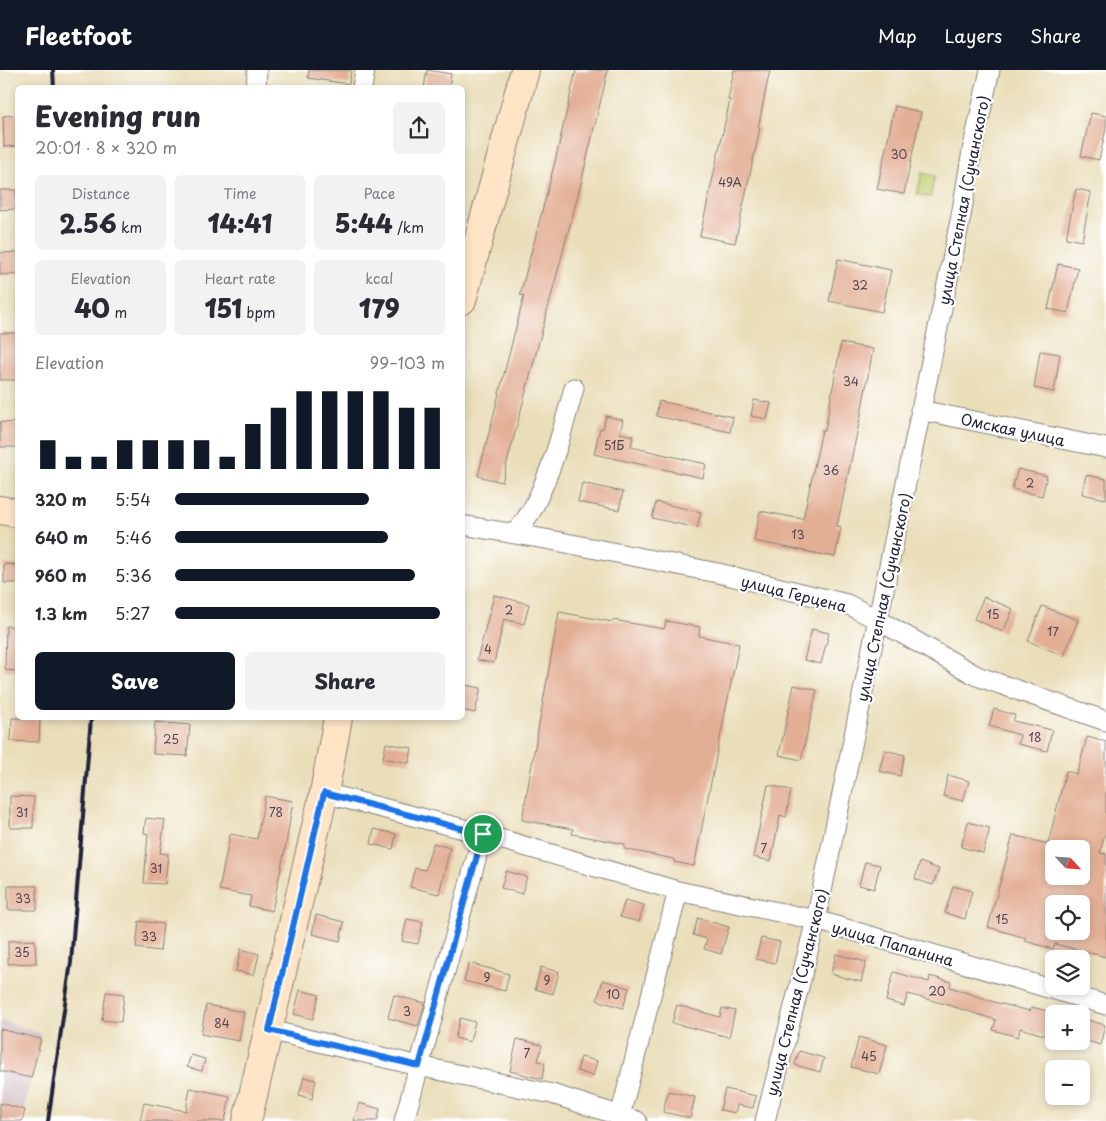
<!DOCTYPE html>
<meta charset="utf-8">
<style>
:root{--surface:#fff;--page:#f2f2f3;--text:#2b2b33;--muted:#7c7c81;--accent:#111827}
body{margin:0;font-family:"Playpen Sans",sans-serif;background:var(--page);color:var(--text);height:100vh;display:flex;flex-direction:column;font-size:19px;white-space:nowrap}
*{box-sizing:border-box;margin:0}
p{font-size:16px;color:var(--muted)}
.icon{flex:none;width:28px;height:28px;fill:none;stroke:currentColor;stroke-width:2;stroke-linecap:round;stroke-linejoin:round}
.map{position:relative;flex:1;overflow:hidden}
.side{position:absolute;left:15px;top:15px;width:450px;height:635px;display:flex;flex-direction:column;background:var(--surface);border-radius:8px;box-shadow:0 2px 8px #0003}
.side>*{flex:none}
.needle{width:32px;rotate:116deg}
.tools{position:absolute;left:1045px;top:770px;display:grid;gap:10px}
.tools a{display:grid;place-items:center;width:45px;height:45px;border-radius:8px;background:var(--surface);box-shadow:0 2px 8px #0003;font-size:25px}
.pin{position:absolute;display:grid;place-items:center;width:42px;height:42px;color:#fff;margin:-21px;border:2px solid #fff;border-radius:50%;box-shadow:0 1px 5px #0007}
.round{display:grid;place-items:center;flex:none;width:52px;height:52px;border-radius:8px;background:var(--page)}
.headline{display:flex;align-items:center;justify-content:space-between;height:85px;padding:0 20px}
h1{font-size:28px;font-weight:800;line-height:38px}
.metrics{display:grid;grid-template-columns:repeat(3,1fr);gap:8px;height:85px;padding:5px 20px}
.metrics div{display:grid;align-content:center;border-radius:8px;background:var(--page);text-align:center}
.metrics b{font-size:25px;font-weight:800}
.metrics small{font-size:14px;font-weight:400}
.metrics p{font-size:14px}
.chart{height:140px;padding:10px 20px}
.chart p{display:flex;justify-content:space-between}
.chart svg{width:100%;height:90px;margin-top:5px;stroke:var(--accent);stroke-width:6}
.action{display:flex;gap:10px;margin-top:auto;padding:10px 20px}
.action a{flex:1;height:58px;border-radius:8px;background:var(--accent);color:#fff;font-size:20px;font-weight:800;line-height:58px;text-align:center}
.action a+a{background:var(--page);color:var(--text)}
ul{padding:0 20px;list-style:none;font-size:16px}
li{display:grid;grid-template-columns:80px 60px 1fr;align-items:center;height:38px}
li i{height:12px;border-radius:6px;background:var(--accent)}
header{display:flex;align-items:center;gap:30px;box-sizing:border-box;height:70px;padding:0 25px;background:var(--accent);color:#fff}
header strong{font-size:24px}
nav{display:flex;gap:28px;margin-inline-start:auto;font-size:18px}
.map>svg:first-child{display:block}
.industrial{fill:#d2bec2}
.green{fill:#c2d375;stroke:#727a58}
.building{fill:#e3af94;fill-rule:evenodd}
.lines{fill:none;stroke-linecap:round;stroke-linejoin:round}
.minor-casing{stroke:#86807a;stroke-width:21}
.secondary-casing{stroke:#86807a;stroke-width:30}
.minor{stroke:#fff;stroke-width:19}
.secondary{stroke:#ffe4c6;stroke-width:28}
.rail{stroke:#22223b;stroke-width:4}
.route-casing{stroke:#fff;stroke-width:10}
.route{stroke:#1a73e8;stroke-width:6}
.labels{text-anchor:middle;dominant-baseline:central;stroke-width:4.5;stroke-linejoin:round;paint-order:stroke}
.number-label{font-size:12px;fill:#524551}
.street-label{font-size:15px;fill:#22223b;stroke:#fff}
</style>
<header>
<strong>Fleetfoot</strong>
<nav><a>Map</a><a>Layers</a><a>Share</a></nav>
</header>
<div class="map">
<svg width="1106" height="1051" viewBox="0 0 1106 1051">
<rect width="100%" height="100%" fill="#fff"/>
<filter id="ink" filterUnits="userSpaceOnUse"><feTurbulence type="fractalNoise" baseFrequency=".02" numOctaves="2"/><feDisplacementMap in="SourceGraphic" scale="10" xChannelSelector="R" yChannelSelector="G"/><feConvolveMatrix kernelMatrix="1 2 1 2 8 2 1 2 1" color-interpolation-filters="sRGB"/></filter>
<filter id="wash" filterUnits="userSpaceOnUse"><feTurbulence type="fractalNoise" baseFrequency=".0096" numOctaves="4" result="noise"/><feDisplacementMap in="SourceGraphic" scale="20" xChannelSelector="R" yChannelSelector="G"/><feGaussianBlur stdDeviation="1.12" result="paint"/><feColorMatrix in="noise" values="0 0 0 0 0 0 0 0 0 0 0 0 0 0 0 0 0 1.4 0 .05"/><feComposite in="paint" operator="in"/></filter>
<g filter="url(#wash)">
<rect width="100%" height="100%" fill="#eadeb9"/>
<!-- industrial -->
<path class="industrial" d="M 0,950 L 41,964 L 21,1051 L 0,1051 Z"/>
<!-- green -->
<path class="green" d="M 922,103 L 935,106 L 930,127 L 917,124 Z"/>
<g id="blocks">
<!-- building -->
<path class="building" d="M 309,0 L 351,0 L 349,14 L 308,8 Z
M 427,0 L 451,4 L 449,18 L 424,18 Z
M 576,0 L 608,0 L 580,117 L 502,412 L 478,406 L 524,226 L 520,225 L 555,92 Z
M 734,0 L 770,0 L 758,58 L 760,58 L 735,173 L 700,166 L 730,30 L 728,30 Z
M 895,36 L 921,42 L 904,124 L 877,119 Z
M 1091,43 L 1106,46 L 1106,59 L 1099,90 L 1081,86 Z
M 18,45 L 18,76 L 4,77 L 3,46 Z
M 1076,119 L 1091,122 L 1082,171 L 1066,168 Z
M 0,120 L 16,120 L 16,139 L 0,140 Z
M 18,182 L 18,204 L 0,205 L 0,183 Z
M 838,189 L 891,200 L 882,242 L 829,231 Z
M 1058,194 L 1078,198 L 1068,243 L 1048,239 Z
M 0,263 L 18,263 L 18,310 L 0,310 Z
M 841,273 L 873,279 L 860,349 L 837,456 L 841,457 L 835,487 L 754,471 L 760,441 L 803,449 L 822,360 L 825,360 Z
M 1040,281 L 1060,284 L 1054,322 L 1034,318 Z
M 754,330 L 771,333 L 767,349 L 751,346 Z
M 659,331 L 733,347 L 730,362 L 656,346 Z
M 606,346 L 623,350 L 620,363 L 633,366 L 631,377 L 706,394 L 703,408 L 594,384 L 600,358 L 603,359 Z
M 0,352 L 18,353 L 18,377 L 0,377 Z
M 1018,399 L 1047,406 L 1042,426 L 1012,419 Z
M 1086,405 L 1106,409 L 1106,429 L 1082,424 Z
M 582,413 L 623,422 L 619,440 L 578,432 Z
M 656,432 L 701,442 L 697,458 L 652,448 Z
M 4,494 L 18,495 L 18,513 L 4,513 Z
M 494,525 L 529,534 L 524,554 L 504,549 L 494,593 L 477,590 Z
M 984,527 L 1013,539 L 1003,562 L 974,549 Z
M 1042,536 L 1078,550 L 1064,586 L 1028,571 Z
M 559,542 L 613,552 L 613,550 L 664,559 L 666,551 L 700,557 L 699,566 L 739,574 L 694,796 L 674,792 L 674,789 L 624,779 L 625,774 L 572,764 L 573,759 L 522,750 Z
M 6,556 L 18,556 L 18,601 L 5,600 Z
M 812,559 L 829,563 L 821,594 L 804,590 Z
M 466,615 L 481,618 L 475,643 L 462,640 L 462,629 Z
M 794,615 L 817,620 L 801,690 L 779,685 Z
M 994,639 L 1015,645 L 1013,651 L 1052,660 L 1047,681 L 1018,674 L 1020,665 L 989,656 Z
M 12,648 L 40,648 L 39,672 L 11,671 Z
M 155,652 L 190,655 L 187,686 L 153,684 Z
M 1087,667 L 1106,672 L 1106,760 L 1100,783 L 1106,784 L 1106,887 L 1055,874 L 1053,879 L 1025,871 L 1026,868 L 988,857 L 1013,765 L 1048,774 L 1066,701 L 1077,704 ZM 1054,779 L 1081,779 L 1081,806 L 1054,806 ZM 1054,834 L 1081,834 L 1081,861 L 1054,861 Z
M 386,673 L 412,678 L 409,693 L 383,688 Z
M 885,680 L 905,685 L 900,706 L 879,701 Z
M 948,705 L 969,711 L 963,731 L 943,726 Z
M 768,715 L 791,720 L 786,747 L 780,745 L 771,791 L 753,787 Z
M 10,726 L 34,727 L 33,758 L 10,758 Z
M 265,726 L 293,731 L 286,774 L 272,841 L 249,836 L 251,826 L 219,820 L 230,764 L 257,769 Z
M 146,748 L 165,750 L 160,783 L 168,784 L 165,814 L 144,813 L 148,764 L 144,763 Z
M 968,752 L 990,758 L 983,783 L 961,777 Z
M 374,759 L 396,764 L 393,779 L 371,774 Z
M 433,773 L 450,778 L 439,824 L 410,817 L 415,798 L 425,800 Z
M 865,792 L 880,795 L 874,819 L 859,815 Z
M 920,792 L 939,799 L 933,815 L 915,809 Z
M 506,801 L 527,807 L 522,824 L 501,818 Z
M 8,816 L 37,816 L 37,840 L 8,840 Z
M 953,816 L 972,821 L 965,849 L 945,843 Z
M 625,830 L 644,835 L 639,852 L 620,847 Z
M 316,845 L 344,852 L 340,871 L 312,864 Z
M 698,848 L 729,857 L 721,884 L 704,879 L 707,869 L 693,865 Z
M 407,849 L 423,852 L 418,874 L 402,871 Z
M 139,851 L 163,854 L 160,881 L 136,878 Z
M 761,868 L 780,872 L 775,893 L 756,889 Z
M 35,870 L 36,893 L 8,894 L 8,871 Z
M 241,879 L 259,884 L 254,905 L 236,901 Z
M 836,884 L 866,892 L 861,912 L 831,904 Z
M 469,893 L 509,904 L 505,921 L 464,911 Z
M 541,897 L 559,902 L 553,924 L 535,919 Z
M 894,902 L 929,912 L 930,906 L 951,912 L 950,917 L 994,932 L 1030,941 L 1032,937 L 1051,942 L 1044,965 L 1020,958 L 1018,967 L 993,960 L 996,950 L 945,934 L 908,924 L 904,936 L 886,931 Z
M 603,910 L 629,918 L 623,938 L 597,930 Z
M 300,920 L 319,925 L 313,949 L 294,944 Z
M 106,922 L 124,924 L 121,952 L 102,950 Z
M 394,925 L 425,933 L 418,956 L 388,948 Z
M 206,935 L 244,942 L 239,971 L 201,964 Z
M 677,935 L 720,947 L 722,938 L 735,941 L 729,967 L 672,953 Z
M 460,948 L 475,952 L 470,972 L 455,968 Z
M 1081,948 L 1105,955 L 1100,975 L 1081,969 Z
M 0,959 L 41,969 L 31,1008 L 0,1001 Z
M 859,967 L 887,975 L 879,1004 L 851,997 Z
M 517,969 L 542,975 L 538,991 L 545,993 L 542,1009 L 510,1001 Z
M 799,981 L 824,988 L 820,1002 L 795,995 Z
M 191,985 L 205,989 L 202,1001 L 187,997 Z
M 581,987 L 597,991 L 593,1006 L 577,1001 Z
M 304,1007 L 316,1010 L 312,1029 L 299,1025 Z
M 190,1018 L 230,1026 L 225,1051 L 140,1051 L 144,1033 L 186,1041 Z
M 725,1019 L 756,1026 L 753,1038 L 737,1035 L 735,1043 L 720,1040 Z
M 668,1021 L 695,1027 L 690,1048 L 663,1042 Z
M 0,1033 L 25,1040 L 22,1051 L 0,1051 Z
M 359,1033 L 380,1039 L 377,1051 L 354,1051 Z"/>
</g>
</g>
<g filter="url(#ink)">
<use href="#blocks" fill-opacity="0" stroke="#86807a" stroke-width="1"/>
<g class="lines">
<!-- minor casing -->
<g class="minor-casing">
<path id="minor" d="M 256,18 L 257,0
M 362,18 L 365,0
M 920,340 L 1106,378
M 462,455 L 551,470 L 718,503 L 847,534 L 878,550 L 977,606 L 1106,651
M 515,464 C 521,455 529,446 534,436 C 553,398 563,358 574,318
M 324,723 L 483,764 L 678,821 L 816,850 L 1106,935
M 269,960 L 419,996 L 552,1024 L 637,1051
M 620,1046 L 678,821
M 404,1051 L 483,764
M 765,1051 L 816,850 L 961,146 L 972,81 L 990,0"/>
</g>
<!-- secondary casing -->
<g class="secondary-casing">
<path id="secondary" d="M 462,230 L 525,0
M 0,440 L 18,443
M 247,1051 L 324,723 L 338,648"/>
</g>
<!-- minor -->
<use href="#minor" class="minor"/>
<!-- secondary -->
<use href="#secondary" class="secondary"/>
<!-- rail -->
<path class="rail" d="M 53,0 L 54,18
M 48,1051 L 71,892 L 91,648"/>
</g>
</g>
<g class="lines" filter="url(#ink)">
<!-- route casing -->
<g class="route-casing">
<path id="route" d="M 324,723 L 483,764 L 419,996 L 269,960 Z"/>
</g>
<!-- route -->
<use href="#route" class="route"/>
</g>
<g class="labels">
<!-- number labels -->
<g class="number-label">
<text x="899" y="84">30</text>
<text x="730" y="112">49А</text>
<text x="860" y="215">32</text>
<text x="851" y="311">34</text>
<text x="614" y="375">51Б</text>
<text x="831" y="400">36</text>
<text x="1030" y="413">2</text>
<text x="798" y="464">13</text>
<text x="509" y="540">2</text>
<text x="993" y="544">15</text>
<text x="1053" y="561">17</text>
<text x="488" y="579">4</text>
<text x="1035" y="667">18</text>
<text x="171" y="669">25</text>
<text x="22" y="742">31</text>
<text x="276" y="742">78</text>
<text x="764" y="778">7</text>
<text x="156" y="798">31</text>
<text x="23" y="828">33</text>
<text x="1002" y="849">15</text>
<text x="149" y="866">33</text>
<text x="22" y="882">35</text>
<text x="487" y="907">9</text>
<text x="547" y="910">9</text>
<text x="937" y="921">20</text>
<text x="613" y="924">10</text>
<text x="407" y="941">3</text>
<text x="222" y="953">84</text>
<text x="527" y="983">7</text>
<text x="869" y="986">45</text>
</g>
<!-- street labels -->
<g class="street-label">
<text transform="translate(963 130) rotate(-79)">улица Степная (Сучанского)</text>
<text transform="translate(1013 359) rotate(12)">Омская улица</text>
<text transform="translate(794 523) rotate(14)">улица Герцена</text>
<text transform="translate(883 527) rotate(-78)">улица Степная (Сучанского)</text>
<text transform="translate(893 873) rotate(16)">улица Папанина</text>
<text transform="translate(796 922) rotate(-76)">улица Степная (Сучанского)</text>
</g>
</g>
</svg>
<div class="tools">
<a><svg class="needle" viewBox="-14 -14 28 28"><path d="M0-13l5 13h-10z" fill="#e53935"/><path d="M0 13l5-13h-10z" fill="#7c7c81"/></svg></a>
<a><svg class="icon" aria-label="locate" viewBox="0 0 24 24"><circle cx="12" cy="12" r="6"/><path d="M12 2v4M12 18v4M2 12h4M18 12h4"/></svg></a>
<a><svg class="icon" aria-label="layers" viewBox="0 0 24 24"><path d="M12 4l9 5-9 5-9-5zM3 14l9 5 9-5"/></svg></a>
<a>+</a>
<a>−</a>
</div>
<div class="pin" style="left:483px;top:764px;background:#1e9e55"><svg class="icon" aria-label="arrive" viewBox="0 0 24 24"><path d="M6 21V4h12l-3 4 3 4H6"/></svg></div>
<section class="side">
<div class="headline"><div><h1>Evening run</h1><p>20:01 · 8 × 320 m</p></div><a class="round"><svg class="icon" aria-label="share" viewBox="0 0 24 24"><path d="M12 15V3M7 8l5-5 5 5M5 13v7h14v-7"/></svg></a></div>
<div class="metrics">
<div><p>Distance</p><b>2.56<small> km</small></b></div>
<div><p>Time</p><b>14:41</b></div>
<div><p>Pace</p><b>5:44<small> /km</small></b></div>
</div>
<div class="metrics">
<div><p>Elevation</p><b>40<small> m</small></b></div>
<div><p>Heart rate</p><b>151<small> bpm</small></b></div>
<div><p>kcal</p><b>179</b></div>
</div>
<div class="chart"><p><span>Elevation</span>99–103 m</p>
<svg viewBox="0 0 160 44" preserveAspectRatio="none"><path d="M5 44V30M15 44V38M25 44V38M35 44V30M45 44V30M55 44V30M65 44V30M75 44V38M85 44V22M95 44V14M105 44V6M115 44V6M125 44V6M135 44V6M145 44V14M155 44V14"/></svg>
</div>
<ul>
<li><b>320 m</b>5:54<i style="width:72%"></i></li>
<li><b>640 m</b>5:46<i style="width:79%"></i></li>
<li><b>960 m</b>5:36<i style="width:89%"></i></li>
<li><b>1.3 km</b>5:27<i style="width:98%"></i></li>
</ul>
<div class="action"><a>Save</a><a>Share</a></div>
</section>
</div>
